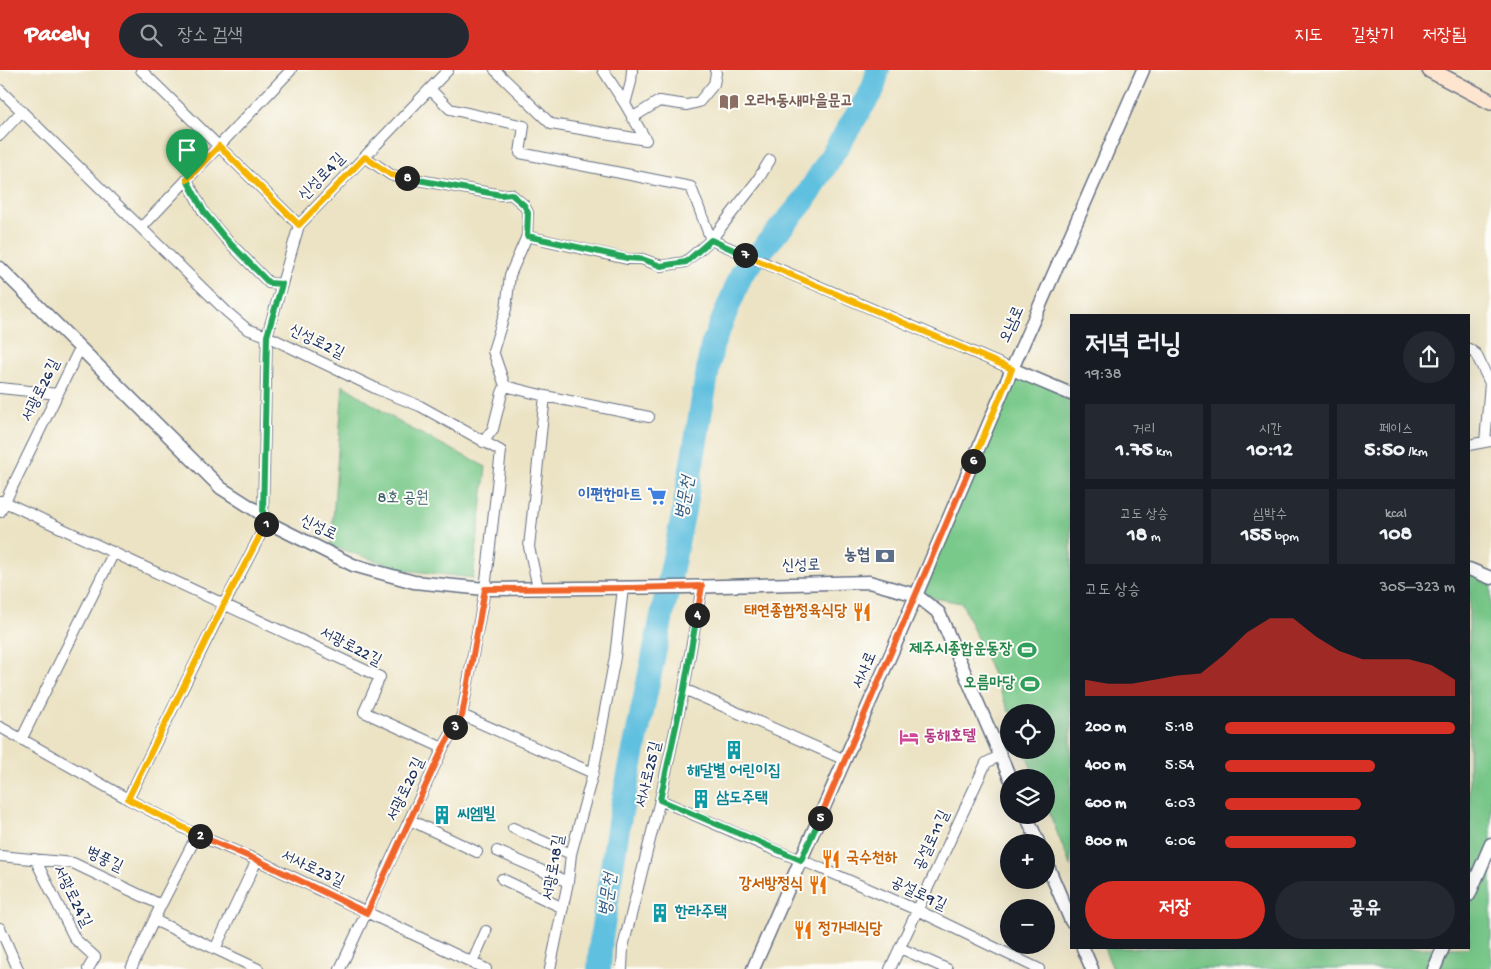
<!DOCTYPE html>
<html lang="ko">
<meta charset="utf-8">
<style>
:root{--surface:#171b24;--page:#242831;--text:#f1f3f6;--muted:#9ea1a6;--accent:#d93025}
body{margin:0;font-family:"Gochi Hand","Poor Story",sans-serif;background:var(--page);color:var(--text);height:100vh;display:flex;flex-direction:column;font-size:19px;white-space:nowrap}
*{box-sizing:border-box;margin:0}
p{font-size:16px;color:var(--muted)}
.icon{flex:none;width:28px;height:28px;fill:none;stroke:currentColor;stroke-width:2;stroke-linecap:round;stroke-linejoin:round}
.map{position:relative;flex:1;overflow:hidden}
.sheet{position:absolute;left:1070px;top:244px;width:400px;height:635px;display:flex;flex-direction:column;background:var(--surface);border-radius:0px;box-shadow:0 5px 20px #0002}
.sheet>*{flex:none}
.buttons{position:absolute;left:1000px;top:634px;display:grid;gap:10px}
.buttons a{display:grid;place-items:center;width:55px;height:55px;border-radius:50%;background:var(--surface);box-shadow:0 5px 20px #0002;font-size:25px}
.pin{position:absolute;display:grid;place-items:center;width:42px;height:42px;color:#fff;margin:-51px -21px;border-radius:50% 50% 50% 0;rotate:-45deg;box-shadow:0 0 5px #0007}
.pin .icon{rotate:45deg}
.km{position:absolute;width:25px;height:25px;margin:-12px;border-radius:50%;background:#222;color:#fff;font-size:14px;line-height:25px;text-align:center}
.round{display:grid;place-items:center;flex:none;width:52px;height:52px;border-radius:26px;background:var(--page)}
.headline{display:flex;align-items:center;justify-content:space-between;height:85px;padding:0 15px}
h1{font-size:28px;font-weight:800;line-height:38px}
.stats{display:grid;grid-template-columns:repeat(3,1fr);gap:8px;height:85px;padding:5px 15px}
.stats div{display:grid;align-content:center;border-radius:0px;background:var(--page);text-align:center}
.stats b{font-size:21px;font-weight:800}
.stats small{font-size:14px;font-weight:400}
.stats p{font-size:14px}
.chart{height:140px;padding:10px 15px}
.chart p{display:flex;justify-content:space-between}
.chart svg{width:100%;height:90px;margin-top:5px;fill:var(--accent);opacity:.7}
.primary-button{display:flex;gap:10px;margin-top:auto;padding:10px 15px}
.primary-button a{flex:1;height:58px;border-radius:30px;background:var(--accent);color:#fff;font-size:20px;font-weight:800;line-height:58px;text-align:center}
.primary-button a+a{background:var(--page);color:var(--text)}
ul{padding:0 15px;list-style:none;font-size:16px}
li{display:grid;grid-template-columns:80px 60px 1fr;align-items:center;height:38px}
li i{height:12px;border-radius:6px;background:var(--accent)}
header{display:flex;align-items:center;gap:30px;box-sizing:border-box;height:70px;padding:0 25px;background:var(--accent);color:#fff}
header strong{font-size:24px}
nav{display:flex;gap:28px;margin-inline-start:auto;font-size:18px}
.search{width:350px;height:45px;background:var(--page);display:flex;align-items:center;gap:12px;box-sizing:border-box;padding:0 18px;border-radius:28px;color:var(--muted);font-size:19px}
.map>svg:first-child{display:block}
.green{fill:#79c98a;stroke:#4a7c74}
.lines{fill:none;stroke-linecap:round;stroke-linejoin:round}
.river{stroke:#61c0df;stroke-width:24}
.minor-casing{stroke:#646e82;stroke-width:12}
.tertiary-casing{stroke:#646e82;stroke-width:15}
.secondary-casing{stroke:#646e82;stroke-width:18}
.minor{stroke:#fff;stroke-width:10}
.tertiary{stroke:#fff;stroke-width:12}
.secondary{stroke:#fde5d0;stroke-width:15}
.split-1-casing{stroke:#fff;stroke-width:10}
.split-2-casing{stroke:#fff;stroke-width:10}
.split-3-casing{stroke:#fff;stroke-width:10}
.split-4-casing{stroke:#fff;stroke-width:10}
.split-5-casing{stroke:#fff;stroke-width:10}
.split-6-casing{stroke:#fff;stroke-width:10}
.split-7-casing{stroke:#fff;stroke-width:10}
.split-8-casing{stroke:#fff;stroke-width:10}
.split-9-casing{stroke:#fff;stroke-width:10}
.split-1{stroke:#22a559;stroke-width:6}
.split-2{stroke:#f5b400;stroke-width:6}
.split-3{stroke:#f0652b;stroke-width:6}
.split-4{stroke:#f0652b;stroke-width:6}
.split-5{stroke:#22a559;stroke-width:6}
.split-6{stroke:#f0652b;stroke-width:6}
.split-7{stroke:#f5b400;stroke-width:6}
.split-8{stroke:#22a559;stroke-width:6}
.split-9{stroke:#f5b400;stroke-width:6}
.labels{text-anchor:middle;dominant-baseline:central;stroke-width:4;stroke-linejoin:round;paint-order:stroke}
.education-label{font-size:16px;font-weight:bold;fill:#785e54;stroke:#fdfcf7;text-anchor:start}
.street-label{font-size:16px;fill:#1b2f5e;stroke:#fdfcf7}
.shop-label{font-size:16px;font-weight:bold;fill:#366cbe;stroke:#fdfcf7;text-anchor:end}
.park-label{font-size:16px;fill:#375d6b;stroke:#fdfcf7}
.service-label{font-size:16px;font-weight:bold;fill:#4e5e75;stroke:#fdfcf7;text-anchor:end}
.food-label{font-size:16px;font-weight:bold;fill:#c56008;stroke:#fdfcf7;text-anchor:end}
.leisure-label{font-size:16px;font-weight:bold;fill:#27864d;stroke:#fdfcf7;text-anchor:end}
.hotel-label{font-size:16px;font-weight:bold;fill:#b23c85;stroke:#fdfcf7;text-anchor:start}
.culture-label{font-size:16px;font-weight:bold;fill:#0d838f;stroke:#fdfcf7;text-anchor:start}
.water-label{font-size:18px;font-style:italic;fill:#305a85;stroke:#fdfcf7}
</style>
<header>
<strong>Pacely</strong>
<div class="search"><svg class="icon" aria-label="search" viewBox="0 0 24 24"><circle cx="10" cy="10" r="6"/><path d="M15 15l6 6"/></svg>장소 검색</div>
<nav><a>지도</a><a>길찾기</a><a>저장됨</a></nav>
</header>
<div class="map">
<svg width="1491" height="899" viewBox="0 0 1491 899">
<rect width="100%" height="100%" fill="#fdfcf7"/>
<filter id="ink" filterUnits="userSpaceOnUse"><feTurbulence type="fractalNoise" baseFrequency=".02" numOctaves="2"/><feDisplacementMap in="SourceGraphic" scale="10" xChannelSelector="R" yChannelSelector="G"/><feConvolveMatrix kernelMatrix="1 2 1 2 8 2 1 2 1" color-interpolation-filters="sRGB"/></filter>
<filter id="wash" filterUnits="userSpaceOnUse"><feTurbulence type="fractalNoise" baseFrequency=".0096" numOctaves="4" result="noise"/><feDisplacementMap in="SourceGraphic" scale="20" xChannelSelector="R" yChannelSelector="G"/><feGaussianBlur stdDeviation="1.12" result="paint"/><feColorMatrix in="noise" values="0 0 0 0 0 0 0 0 0 0 0 0 0 0 0 0 0 1.4 0 .05"/><feComposite in="paint" operator="in"/></filter>
<g filter="url(#wash)">
<rect width="100%" height="100%" fill="#ece3c4"/>
<!-- green -->
<path class="green" d="M 1012,299 L 1071,326 L 1071,797 L 1046,735 L 1046,708 L 1035,707 L 1024,680 L 1046,680 L 1046,642 L 1009,642 L 962,533 L 916,525 Z
M 343,315 L 404,355 L 486,397 L 473,508 L 405,500 L 331,476 Z
M 1469,502 L 1491,511 L 1491,899 L 1113,899 L 1104,878 L 1469,878 Z"/>
<g class="lines">
<!-- river -->
<path class="river" d="M 599,899 L 601,869 L 619,752 L 684,440 L 712,276 L 742,203 L 803,132 L 873,19 L 878,0"/>
</g>
</g>
<g filter="url(#ink)">
<g class="lines">
<!-- minor casing -->
<g class="minor-casing">
<path id="minor" d="M 141,0 L 299,155
M 495,0 L 551,54 L 646,70
M 603,0 L 625,34 L 646,70
M 430,19 L 450,39 L 524,56 L 520,83 L 691,117 L 711,170 L 1012,299
M 0,20 L 227,242 L 247,259 L 267,266 L 377,319 L 420,336 L 501,381 L 485,519 L 462,645 L 443,678 L 340,899
M 625,34 L 631,12 L 632,0
M 632,48 L 659,31 L 687,35 L 699,32 L 714,14 L 716,3 L 715,0
M 0,65 L 22,41
M 365,87 L 391,105 L 501,125 L 511,124 L 524,135 L 528,143 L 527,166 L 510,205 L 506,239 L 493,281 L 505,316 L 502,323 L 493,359 L 483,372
M 187,110 L 204,143 L 225,168 L 269,213 L 282,214
M 141,158 L 291,0
M 527,166 L 627,189 L 642,189 L 661,196 L 685,192 L 711,170 L 757,111 L 770,90
M 1469,279 L 1476,284 L 1490,313 L 1485,372
M 505,316 L 545,326 L 649,347
M 0,318 L 58,324
M 1469,375 L 1490,371
M 0,431 L 5,432 L 380,607 L 364,642 L 443,678
M 0,442 L 80,278
M 263,445 L 267,266 L 299,155 L 448,0
M 538,518 L 529,477 L 545,326
M 684,619 L 845,690
M 462,645 L 593,703
M 0,657 L 128,729 L 197,765 L 257,790 L 486,899
M 22,668 L 114,482
M 128,729 L 225,533 L 267,452
M 660,730 L 770,778 L 818,797 L 917,840 L 1039,899
M 410,750 L 477,782
M 513,758 L 571,784
M 497,781 L 568,812
M 0,786 L 73,793 L 161,835
M 35,789 L 75,869 L 95,887 L 88,899
M 502,809 L 563,838
M 154,850 L 258,899
M 0,858 L 18,899
M 900,878 L 947,899
M 215,879 L 257,790
M 472,893 L 486,861
M 131,899 L 161,835 L 197,765
M 550,899 L 568,812 L 571,784 L 593,703 L 615,587 L 623,518
M 622,899 L 623,877 L 660,730 L 684,619 L 702,516
M 890,899 L 986,693 L 1001,685"/>
</g>
<!-- tertiary casing -->
<g class="tertiary-casing">
<path id="tertiary" d="M 0,198 L 221,418 L 263,445 L 267,452 L 353,495 L 414,512 L 485,519 L 685,517 L 869,512 L 916,525 L 939,543 L 1010,708
M 1012,299 L 1071,324
M 1469,499 L 1491,508
M 1026,745 L 1038,772
M 1046,792 L 1071,851
M 1469,825 L 1491,774
M 1083,878 L 1092,899
M 753,899 L 898,568 L 1012,299 L 1143,0
M 1434,899 L 1443,878"/>
</g>
<!-- secondary casing -->
<g class="secondary-casing">
<path id="secondary" d="M 1430,0 L 1491,32"/>
</g>
<!-- minor -->
<use href="#minor" class="minor"/>
<!-- tertiary -->
<use href="#tertiary" class="tertiary"/>
<!-- secondary -->
<use href="#secondary" class="secondary"/>
</g>
</g>
<g class="lines" filter="url(#ink)">
<!-- split-1 casing -->
<g class="split-1-casing">
<path id="split-1" d="M 187,110 L 204,142 L 225,168 L 269,213 L 282,214 L 267,266 L 263,444 L 267,452 L 266,454"/>
</g>
<!-- split-2 casing -->
<g class="split-2-casing">
<path id="split-2" d="M 200,766 L 128,729 L 224,534 L 266,454"/>
</g>
<!-- split-3 casing -->
<g class="split-3-casing">
<path id="split-3" d="M 200,766 L 257,790 L 367,843 L 443,678 L 455,657"/>
</g>
<!-- split-4 casing -->
<g class="split-4-casing">
<path id="split-4" d="M 455,657 L 462,646 L 485,519 L 632,518 L 702,516 L 697,545"/>
</g>
<!-- split-5 casing -->
<g class="split-5-casing">
<path id="split-5" d="M 697,545 L 684,619 L 660,730 L 801,790 L 820,748"/>
</g>
<!-- split-6 casing -->
<g class="split-6-casing">
<path id="split-6" d="M 820,748 L 973,391"/>
</g>
<!-- split-7 casing -->
<g class="split-7-casing">
<path id="split-7" d="M 745,185 L 1012,299 L 973,391"/>
</g>
<!-- split-8 casing -->
<g class="split-8-casing">
<path id="split-8" d="M 407,108 L 501,125 L 511,124 L 524,135 L 528,143 L 527,166 L 627,188 L 642,189 L 661,196 L 686,192 L 711,170 L 745,185"/>
</g>
<!-- split-9 casing -->
<g class="split-9-casing">
<path id="split-9" d="M 187,110 L 219,76 L 299,155 L 365,87 L 391,105 L 407,108"/>
</g>
<!-- split-1 -->
<use href="#split-1" class="split-1"/>
<!-- split-2 -->
<use href="#split-2" class="split-2"/>
<!-- split-3 -->
<use href="#split-3" class="split-3"/>
<!-- split-4 -->
<use href="#split-4" class="split-4"/>
<!-- split-5 -->
<use href="#split-5" class="split-5"/>
<!-- split-6 -->
<use href="#split-6" class="split-6"/>
<!-- split-7 -->
<use href="#split-7" class="split-7"/>
<!-- split-8 -->
<use href="#split-8" class="split-8"/>
<!-- split-9 -->
<use href="#split-9" class="split-9"/>
</g>
<!-- icons -->
<defs>
<g id="library-bare" transform="scale(1.5)"><path d="M-6-4Q-3-5.5-.7-3.5V5Q-3 3-6 4ZM6-4Q3-5.5 .7-3.5V5Q3 3 6 4Z" fill="#8d6e63" stroke="#fdfcf7" stroke-width="2.5" paint-order="stroke"/></g>
<g id="supermarket-bare" transform="scale(1.5)"><path d="M-6-5.5h2.5l.6 2H6L4.5 2H-2.5L-4.4-4H-6ZM-1.5 3.2a1.3 1.3 0 1 0 .1 0ZM3 3.2a1.3 1.3 0 1 0 .1 0Z" fill="#3f7fe0" stroke="#fdfcf7" stroke-width="2.5" paint-order="stroke"/></g>
<g id="bank-bare" transform="scale(1.5)"><path d="M-6-4H6V4H-6ZM0-2.3a2.3 2.3 0 1 0 0 4.6a2.3 2.3 0 1 0 0-4.6Z" fill="#5c6f8a" stroke="#fdfcf7" stroke-width="2.5" paint-order="stroke"/></g>
<g id="restaurant-bare" transform="scale(1.5)"><path d="M-5-6h1v4h1v-4h1v4h1v-4h1v5L-1.5 .5V6h-2V.5L-5-1ZM5-6V6H3V1.5H1.5Q1.5-4 5-6Z" fill="#e8710a" stroke="#fdfcf7" stroke-width="2.5" paint-order="stroke"/></g>
<g id="stadium-bare" transform="scale(1.5)"><path d="M0-5a6.5 5 0 1 0 0 10a6.5 5 0 1 0 0-10ZM-3.5-1.8h7v3.6h-7Z" fill="#2e9e5b" stroke="#fdfcf7" stroke-width="2.5" paint-order="stroke"/></g>
<g id="hotel-bare" transform="scale(1.5)"><path d="M-6-4.5h1.5V1H6V5H4.5V3h-9V5H-6ZM-4 0a1.8 1.8 0 1 1 3.6 0ZM.5 0V-2.5h3Q6-2.5 6 0Z" fill="#d1479c" stroke="#fdfcf7" stroke-width="2.5" paint-order="stroke"/></g>
<g id="building-bare" transform="scale(1.5)"><path d="M-4-6H4V6H1V3H-1V6H-4ZM-2.5-4.3h1.7v1.8h-1.7ZM.8-4.3h1.7v1.8H.8ZM-2.5-1h1.7V.8h-1.7ZM.8-1h1.7V.8H.8Z" fill="#0f9aa8" stroke="#fdfcf7" stroke-width="2.5" paint-order="stroke"/></g>
</defs>
<g fill-rule="evenodd">
<use href="#library-bare" x="729" y="32"/>
<use href="#supermarket-bare" x="657" y="426"/>
<use href="#bank-bare" x="885" y="486"/>
<use href="#restaurant-bare" x="862" y="542"/>
<use href="#stadium-bare" x="1027" y="580"/>
<use href="#stadium-bare" x="1030" y="614"/>
<use href="#hotel-bare" x="909" y="667"/>
<use href="#building-bare" x="734" y="680"/>
<use href="#building-bare" x="701" y="729"/>
<use href="#building-bare" x="442" y="745"/>
<use href="#restaurant-bare" x="831" y="789"/>
<use href="#restaurant-bare" x="818" y="815"/>
<use href="#building-bare" x="660" y="843"/>
<use href="#restaurant-bare" x="803" y="860"/>
</g>
<g class="labels">
<!-- education labels -->
<g class="education-label">
<text x="744" y="32">오라1동새마을문고</text>
</g>
<!-- street labels -->
<g class="street-label">
<text transform="translate(323 108) rotate(-46)">신성로4길</text>
<text transform="translate(1013 255) rotate(-66)">오남로</text>
<text transform="translate(316 273) rotate(26)">신성로2길</text>
<text transform="translate(42 321) rotate(-64)">서광로26길</text>
<text transform="translate(318 459) rotate(26)">신성로</text>
<text transform="translate(801 497) rotate(-1)">신성로</text>
<text transform="translate(350 578) rotate(27)">서광로22길</text>
<text transform="translate(866 601) rotate(-67)">서사로</text>
<text transform="translate(650 705) rotate(-77)">서사로25길</text>
<text transform="translate(407 720) rotate(-65)">서광로20길</text>
<text transform="translate(933 771) rotate(-65)">공설로11길</text>
<text transform="translate(104 791) rotate(25)">병풍길</text>
<text transform="translate(555 798) rotate(-80)">서광로18길</text>
<text transform="translate(312 800) rotate(25)">서사로23길</text>
<text transform="translate(918 825) rotate(25)">공설로9길</text>
<text transform="translate(71 827) rotate(63)">서광로24길</text>
</g>
<!-- shop labels -->
<g class="shop-label">
<text x="642" y="426">이편한마트</text>
</g>
<!-- park labels -->
<g class="park-label">
<text x="403" y="429">8호 공원</text>
</g>
<!-- service labels -->
<g class="service-label">
<text x="870" y="486">농협</text>
</g>
<!-- food labels -->
<g class="food-label">
<text x="847" y="542">태연종합정육식당</text>
<text x="846" y="789" text-anchor="start">국수천하</text>
<text x="803" y="815">강서방정식</text>
<text x="818" y="860" text-anchor="start">정가네식당</text>
</g>
<!-- leisure labels -->
<g class="leisure-label">
<text x="1012" y="580">제주시종합운동장</text>
<text x="1015" y="614">오름마당</text>
</g>
<!-- hotel labels -->
<g class="hotel-label">
<text x="924" y="667">동해호텔</text>
</g>
<!-- culture labels -->
<g class="culture-label">
<text x="734" y="702" text-anchor="middle">해달별 어린이집</text>
<text x="716" y="729">삼도주택</text>
<text x="457" y="745">씨엠빌</text>
<text x="675" y="843">한라주택</text>
</g>
<!-- water labels -->
<g class="water-label">
<text transform="translate(686 428) rotate(-80)">병문천</text>
<text transform="translate(609 825) rotate(-82)">병문천</text>
</g>
</g>
</svg>
<div class="buttons">
<a><svg class="icon" aria-label="locate" viewBox="0 0 24 24"><circle cx="12" cy="12" r="6"/><path d="M12 2v4M12 18v4M2 12h4M18 12h4"/></svg></a>
<a><svg class="icon" aria-label="layers" viewBox="0 0 24 24"><path d="M12 4l9 5-9 5-9-5zM3 14l9 5 9-5"/></svg></a>
<a>+</a>
<a>−</a>
</div>
<div class="pin" style="left:187px;top:110px;background:#1e9e55"><svg class="icon" aria-label="arrive" viewBox="0 0 24 24"><path d="M6 21V4h12l-3 4 3 4H6"/></svg></div>
<b class="km" style="left:266px;top:454px">1</b>
<b class="km" style="left:200px;top:766px">2</b>
<b class="km" style="left:455px;top:657px">3</b>
<b class="km" style="left:697px;top:545px">4</b>
<b class="km" style="left:820px;top:748px">5</b>
<b class="km" style="left:973px;top:391px">6</b>
<b class="km" style="left:745px;top:185px">7</b>
<b class="km" style="left:407px;top:108px">8</b>
<section class="sheet">
<div class="headline"><div><h1>저녁 러닝</h1><p>19:38</p></div><a class="round"><svg class="icon" aria-label="share" viewBox="0 0 24 24"><path d="M12 15V3M7 8l5-5 5 5M5 13v7h14v-7"/></svg></a></div>
<div class="stats">
<div><p>거리</p><b>1.75<small> km</small></b></div>
<div><p>시간</p><b>10:12</b></div>
<div><p>페이스</p><b>5:50<small> /km</small></b></div>
</div>
<div class="stats">
<div><p>고도 상승</p><b>18<small> m</small></b></div>
<div><p>심박수</p><b>155<small> bpm</small></b></div>
<div><p>kcal</p><b>108</b></div>
</div>
<div class="chart"><p><span>고도 상승</span>305–323 m</p>
<svg viewBox="0 0 160 44" preserveAspectRatio="none"><path d="M0 44V36L10 38L20 38L30 36L40 34L50 33L60 24L70 13L80 6L90 6L100 15L110 22L120 26L130 26L140 26L150 29L160 36V44z"/></svg>
</div>
<ul>
<li><b>200 m</b>5:18<i style="width:100%"></i></li>
<li><b>400 m</b>5:54<i style="width:65%"></i></li>
<li><b>600 m</b>6:03<i style="width:59%"></i></li>
<li><b>800 m</b>6:06<i style="width:57%"></i></li>
</ul>
<div class="primary-button"><a>저장</a><a>공유</a></div>
</section>
</div>
